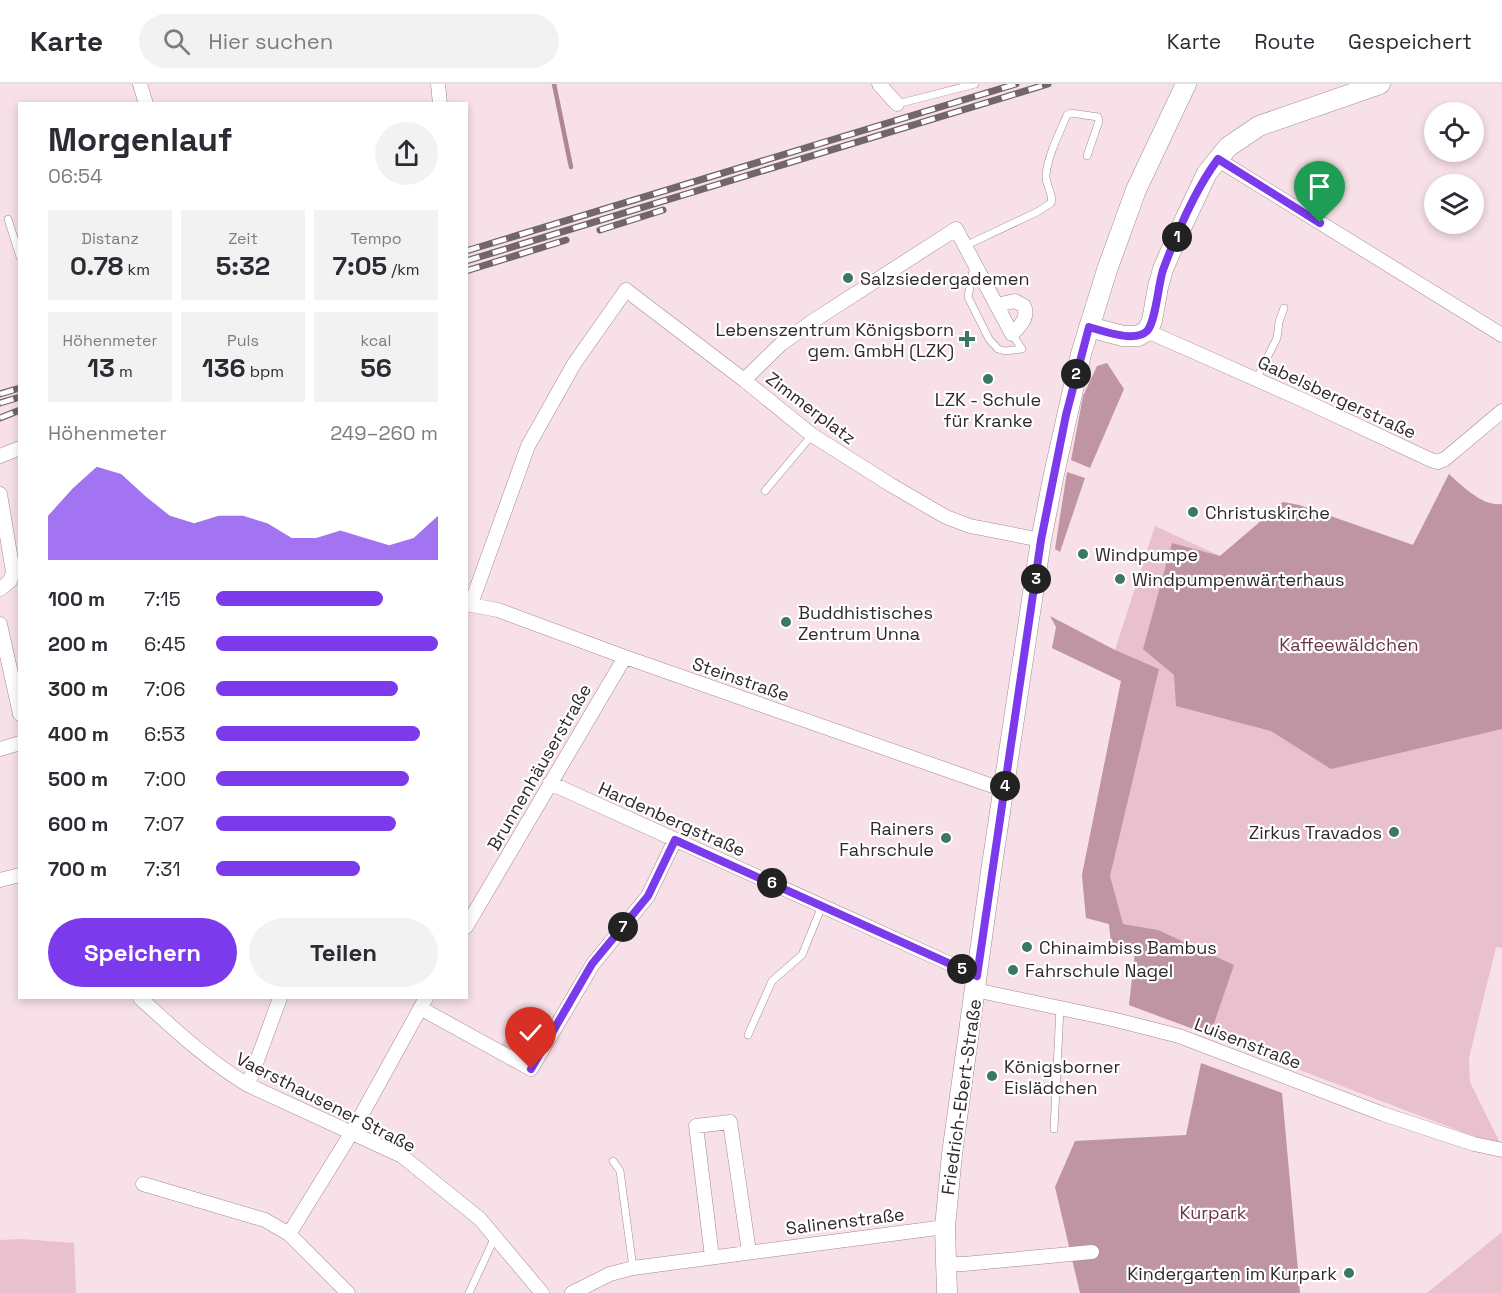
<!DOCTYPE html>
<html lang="de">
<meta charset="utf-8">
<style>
:root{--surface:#fff;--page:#f2f2f3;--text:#2b2b33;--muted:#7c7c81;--line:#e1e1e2;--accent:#7c3aed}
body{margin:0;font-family:"Space Grotesk",sans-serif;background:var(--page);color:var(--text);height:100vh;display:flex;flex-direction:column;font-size:22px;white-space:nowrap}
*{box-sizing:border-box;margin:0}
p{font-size:20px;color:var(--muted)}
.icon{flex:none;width:33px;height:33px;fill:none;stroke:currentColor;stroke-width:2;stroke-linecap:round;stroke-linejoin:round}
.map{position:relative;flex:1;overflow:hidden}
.sheet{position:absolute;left:18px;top:18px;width:450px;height:897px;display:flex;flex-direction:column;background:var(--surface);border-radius:0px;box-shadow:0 3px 9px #0003}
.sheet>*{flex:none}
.buttons{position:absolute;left:1424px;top:18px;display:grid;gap:12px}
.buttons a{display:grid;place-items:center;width:60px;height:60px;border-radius:50%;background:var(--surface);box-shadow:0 3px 9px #0003;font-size:30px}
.pin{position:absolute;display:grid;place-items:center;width:51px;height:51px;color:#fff;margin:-62px -26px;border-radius:50% 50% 50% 0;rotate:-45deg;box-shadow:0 0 6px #0007}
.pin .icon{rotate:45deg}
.km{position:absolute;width:30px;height:30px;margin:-15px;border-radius:50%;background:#222;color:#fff;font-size:16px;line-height:30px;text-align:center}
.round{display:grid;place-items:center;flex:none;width:63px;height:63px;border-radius:32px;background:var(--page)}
.headline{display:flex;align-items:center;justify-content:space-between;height:102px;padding:0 30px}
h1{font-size:33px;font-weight:800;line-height:45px}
.figures{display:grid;grid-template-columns:repeat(3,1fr);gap:9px;height:102px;padding:6px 30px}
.figures div{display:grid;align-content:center;border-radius:0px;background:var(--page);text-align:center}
.figures b{font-size:26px;font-weight:800}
.figures small{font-size:16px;font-weight:400}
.figures p{font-size:16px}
.chart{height:168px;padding:12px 30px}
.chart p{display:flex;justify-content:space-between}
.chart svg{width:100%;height:108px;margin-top:6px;fill:var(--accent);opacity:.7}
.action{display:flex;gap:12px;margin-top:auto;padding:12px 30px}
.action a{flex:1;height:69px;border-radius:36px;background:var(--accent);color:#fff;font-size:24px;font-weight:800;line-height:69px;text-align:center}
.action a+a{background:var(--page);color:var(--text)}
ul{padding:0 30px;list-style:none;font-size:20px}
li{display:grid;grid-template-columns:96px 72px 1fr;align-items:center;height:45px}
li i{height:15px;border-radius:8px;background:var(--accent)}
header{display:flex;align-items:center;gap:36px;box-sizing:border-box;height:84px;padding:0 30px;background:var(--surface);border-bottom:2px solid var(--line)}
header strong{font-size:28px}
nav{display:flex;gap:33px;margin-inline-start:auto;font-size:21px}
.search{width:420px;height:54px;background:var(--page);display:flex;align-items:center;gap:15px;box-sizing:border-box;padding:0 21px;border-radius:33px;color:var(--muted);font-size:22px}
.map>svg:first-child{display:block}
.green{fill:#e9c0cd}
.forest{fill:#c095a3}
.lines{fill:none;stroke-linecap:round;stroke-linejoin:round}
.stream{stroke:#af8694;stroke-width:4.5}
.lane-casing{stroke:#a08a91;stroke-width:8}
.street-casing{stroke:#a08a91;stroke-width:15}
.secondary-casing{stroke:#a08a91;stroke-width:21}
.lane{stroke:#fff;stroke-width:7}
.street{stroke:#fff;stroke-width:14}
.secondary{stroke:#fff;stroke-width:20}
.rail-casing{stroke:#73666b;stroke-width:7}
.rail{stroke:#fff;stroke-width:4.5;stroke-dasharray:14;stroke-linecap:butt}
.route-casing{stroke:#fff;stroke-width:12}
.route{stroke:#7c3aed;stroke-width:8}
.poi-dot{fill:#3b7762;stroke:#fff;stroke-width:2}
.labels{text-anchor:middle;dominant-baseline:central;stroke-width:4.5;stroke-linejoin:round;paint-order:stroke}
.poi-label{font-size:18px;fill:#30282b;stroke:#fff;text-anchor:start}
.street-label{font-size:18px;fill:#30282b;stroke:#fff}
.park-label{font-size:18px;fill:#6b3349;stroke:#fff}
</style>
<header>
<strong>Karte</strong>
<div class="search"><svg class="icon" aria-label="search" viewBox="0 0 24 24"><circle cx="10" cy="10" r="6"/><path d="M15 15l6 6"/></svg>Hier suchen</div>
<nav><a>Karte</a><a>Route</a><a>Gespeichert</a></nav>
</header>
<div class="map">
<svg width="1502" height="1209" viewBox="0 0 1502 1209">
<rect width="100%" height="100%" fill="#f7e0e7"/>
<!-- green -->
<path class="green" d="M 1449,390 C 1462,402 1483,423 1502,420 L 1502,864 L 1496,863 L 1469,974 L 1470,998 L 1502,1063 L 1129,921 L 1135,869 L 1111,859 L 1109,840 L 1086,834 L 1082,791 L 1121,597 L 1052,564 L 1115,566 L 1155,442 L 1220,472 L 1283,418 L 1299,421 L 1413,461 Z
M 515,939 L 544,955 L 532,974 L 523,975 L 501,962 Z
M 1502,1148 L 1502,1209 L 1427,1209 Z
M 22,1155 L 74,1159 L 76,1209 L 0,1209 L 0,1156 Z"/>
<!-- forest -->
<path class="forest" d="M 1107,279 L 1124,305 L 1090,384 L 1071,376 L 1083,312 L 1097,282 Z
M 1067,388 L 1085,394 L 1060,468 L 1055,465 Z
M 1449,390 C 1462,402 1483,423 1502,420 L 1502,645 L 1331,685 L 1271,647 L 1176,622 L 1174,591 L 1143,565 L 1172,459 L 1220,472 L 1283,418 L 1299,421 L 1413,461 Z
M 1050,532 L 1115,566 L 1159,585 L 1110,792 L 1123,840 L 1158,846 L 1234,881 L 1210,951 L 1129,921 L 1135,869 L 1111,859 L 1109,840 L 1086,834 L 1082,791 L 1121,597 L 1052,564 L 1056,543 Z
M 1201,979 L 1282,1009 L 1300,1209 L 1080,1209 L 1055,1103 L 1075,1057 L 1186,1051 Z"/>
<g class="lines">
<!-- stream -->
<path class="stream" d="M 554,0 L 571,83"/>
<!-- lane casing -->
<g class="lane-casing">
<path id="lane" d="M 897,20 L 975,0
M 8,135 L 20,173
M 965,162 L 1037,128 L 1051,119 C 1054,109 1045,101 1046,91 C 1048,71 1059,50 1067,31 L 1071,29 L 1098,33 L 1099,37 L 1087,72
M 974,182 L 968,213 L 989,255 L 998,265 L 1005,267 L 1022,265 L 1012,250
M 1256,296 L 1277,254 L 1279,238 L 1284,224
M 765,407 L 812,351
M 748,951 L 772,897 L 802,871 L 822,822
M 1054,1045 L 1060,924
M 613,1077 L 620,1087 L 633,1184
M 469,1209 L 495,1153"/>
</g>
<!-- street casing -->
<g class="street-casing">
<path id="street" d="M 140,0 L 146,20
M 438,0 L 440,20
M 879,0 L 897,20
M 1217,75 L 1502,251
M 996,221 L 1015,217 L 1024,222 C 1029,234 1020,242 1012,250 L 956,145 L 813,237 L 781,260 L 744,296 L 812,351 L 891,401 L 946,433 L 970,442 L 1041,456
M 1147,247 L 1305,317 L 1431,376 L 1438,378 L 1445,375 L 1502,327
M 0,372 L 20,364
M 0,410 L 13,488 L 10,497 L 0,505
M 466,520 L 498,526 L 625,573 L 1004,706
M 471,520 L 528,362 L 574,280 L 626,206 L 744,296
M 0,540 L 20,630
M 0,665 L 20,659
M 550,699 L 977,892
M 0,796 L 20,791
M 466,843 L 625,573
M 975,906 L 1112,935 L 1179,952 L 1383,1030 L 1474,1060 L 1502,1066
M 140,914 C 174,945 208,977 248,1001 L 402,1072 L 480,1135 L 542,1209
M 420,924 L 531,985 L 593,880 L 648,812 L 675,756
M 248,1001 L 280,914
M 143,1100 L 265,1136 L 289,1150
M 712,1173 L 696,1042 L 730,1038 L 749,1168
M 945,1180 L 964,1180 L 1092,1168
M 348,1209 L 289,1150 L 352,1048 L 426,914
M 572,1209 L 610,1190 L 633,1184 L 945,1143"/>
</g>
<!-- secondary casing -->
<g class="secondary-casing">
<path id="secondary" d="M 1089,243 L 1123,252 L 1138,252 L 1147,247 L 1152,237 L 1158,203 L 1163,185 L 1181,144 L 1207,89 L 1228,63 L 1259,42 L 1380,0
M 947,1209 L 945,1143 L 952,1070 L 992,781 L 1041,456 L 1054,390 L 1081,270 L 1107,186 L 1136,106 L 1186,0"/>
</g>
<!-- lane -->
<use href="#lane" class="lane"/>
<!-- street -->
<use href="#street" class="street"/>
<!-- secondary -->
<use href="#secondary" class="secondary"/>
<!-- rail casing -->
<g class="rail-casing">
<path id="rail" d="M 600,146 L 663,126
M 466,167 L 1016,0
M 466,177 L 1048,0
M 466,187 L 566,156
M 0,310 L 20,304
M 0,319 L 20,313
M 0,334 L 20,326"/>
</g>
<!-- rail -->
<use href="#rail" class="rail"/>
</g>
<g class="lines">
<!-- route casing -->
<g class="route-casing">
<path id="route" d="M 531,985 L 592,880 L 648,812 L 675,756 L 977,892 L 1041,456 L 1066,331 L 1089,243 C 1103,247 1135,259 1147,247 C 1156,237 1158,201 1163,186 C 1177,148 1194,107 1218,75 L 1320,139"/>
</g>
<!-- route -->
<use href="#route" class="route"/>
</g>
<!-- markers -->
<g class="poi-dot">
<circle cx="848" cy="194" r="6"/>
<path d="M964 246h6v6h6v6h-6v6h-6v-6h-6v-6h6z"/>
<circle cx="988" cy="295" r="6"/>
<circle cx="1193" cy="428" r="6"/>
<circle cx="1083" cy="470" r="6"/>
<circle cx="1120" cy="495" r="6"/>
<circle cx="786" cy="538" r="6"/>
<circle cx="1394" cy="748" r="6"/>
<circle cx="946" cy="754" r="6"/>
<circle cx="1027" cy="863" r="6"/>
<circle cx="1013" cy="886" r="6"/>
<circle cx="992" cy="992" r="6"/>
<circle cx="1349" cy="1189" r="6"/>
</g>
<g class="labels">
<!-- poi labels -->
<g class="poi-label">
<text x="860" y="194">Salzsiedergademen</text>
<text x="954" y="245" text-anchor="end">Lebenszentrum Königsborn<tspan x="954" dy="21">gem. GmbH (LZK)</tspan></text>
<text x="988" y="315" text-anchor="middle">LZK - Schule<tspan x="988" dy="21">für Kranke</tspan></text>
<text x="1205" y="428">Christuskirche</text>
<text x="1095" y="470">Windpumpe</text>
<text x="1132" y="495">Windpumpenwärterhaus</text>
<text x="798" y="528">Buddhistisches<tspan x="798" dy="21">Zentrum Unna</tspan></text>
<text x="934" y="744" text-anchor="end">Rainers<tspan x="934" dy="21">Fahrschule</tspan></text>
<text x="1382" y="748" text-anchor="end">Zirkus Travados</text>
<text x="1039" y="863">Chinaimbiss Bambus</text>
<text x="1025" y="886">Fahrschule Nagel</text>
<text x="1004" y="982">Königsborner<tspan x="1004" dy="21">Eislädchen</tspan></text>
<text x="1337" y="1189" text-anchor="end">Kindergarten im Kurpark</text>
</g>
<!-- street labels -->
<g class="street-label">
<text transform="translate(1337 313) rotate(25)">Gabelsbergerstraße</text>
<text transform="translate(811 324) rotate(37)">Zimmerplatz</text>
<text transform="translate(741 595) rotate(19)">Steinstraße</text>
<text transform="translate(539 683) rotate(-60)">Brunnenhäuserstraße</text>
<text transform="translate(672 735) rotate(24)">Hardenbergstraße</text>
<text transform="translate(1248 959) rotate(21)">Luisenstraße</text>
<text transform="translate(961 1013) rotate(-82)">Friedrich-Ebert-Straße</text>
<text transform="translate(326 1018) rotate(27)">Vaersthausener Straße</text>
<text transform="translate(845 1137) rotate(-7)">Salinenstraße</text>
</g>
<!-- park labels -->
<g class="park-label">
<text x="1349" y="560">Kaffeewäldchen</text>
<text x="1213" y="1128">Kurpark</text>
</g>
</g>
</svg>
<div class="buttons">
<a><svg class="icon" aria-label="locate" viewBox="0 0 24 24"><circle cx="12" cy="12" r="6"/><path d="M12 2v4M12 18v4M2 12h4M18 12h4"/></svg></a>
<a><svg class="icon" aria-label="layers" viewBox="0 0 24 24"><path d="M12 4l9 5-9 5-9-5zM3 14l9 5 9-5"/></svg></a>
</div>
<div class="pin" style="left:1320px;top:139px;background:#1e9e55"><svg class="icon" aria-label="arrive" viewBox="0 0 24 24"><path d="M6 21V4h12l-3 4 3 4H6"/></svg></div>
<div class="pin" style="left:531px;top:985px;background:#d93025"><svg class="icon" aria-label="check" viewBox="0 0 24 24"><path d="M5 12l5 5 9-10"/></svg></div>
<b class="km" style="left:1177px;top:153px">1</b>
<b class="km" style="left:1076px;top:290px">2</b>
<b class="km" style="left:1036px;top:495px">3</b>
<b class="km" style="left:1005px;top:702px">4</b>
<b class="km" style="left:962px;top:885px">5</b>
<b class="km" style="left:772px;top:799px">6</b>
<b class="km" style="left:623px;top:843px">7</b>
<section class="sheet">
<div class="headline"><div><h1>Morgenlauf</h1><p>06:54</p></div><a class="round"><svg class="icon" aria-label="share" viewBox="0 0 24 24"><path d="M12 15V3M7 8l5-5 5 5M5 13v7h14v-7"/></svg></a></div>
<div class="figures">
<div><p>Distanz</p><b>0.78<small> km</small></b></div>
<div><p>Zeit</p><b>5:32</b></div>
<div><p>Tempo</p><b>7:05<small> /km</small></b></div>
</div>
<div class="figures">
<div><p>Höhenmeter</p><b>13<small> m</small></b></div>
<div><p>Puls</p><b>136<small> bpm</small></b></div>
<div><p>kcal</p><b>56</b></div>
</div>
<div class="chart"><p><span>Höhenmeter</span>249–260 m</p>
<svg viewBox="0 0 160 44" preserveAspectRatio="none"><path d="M0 44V26L10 15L20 6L30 9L40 18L50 26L60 29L70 26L80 26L90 29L100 35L110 35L120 32L130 35L140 38L150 35L160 26V44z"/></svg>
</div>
<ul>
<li><b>100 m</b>7:15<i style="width:75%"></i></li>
<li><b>200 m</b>6:45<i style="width:100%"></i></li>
<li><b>300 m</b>7:06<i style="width:82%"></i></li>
<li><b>400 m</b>6:53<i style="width:92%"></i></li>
<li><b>500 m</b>7:00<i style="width:87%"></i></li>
<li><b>600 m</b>7:07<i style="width:81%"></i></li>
<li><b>700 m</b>7:31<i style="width:65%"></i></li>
</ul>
<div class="action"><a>Speichern</a><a>Teilen</a></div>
</section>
</div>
